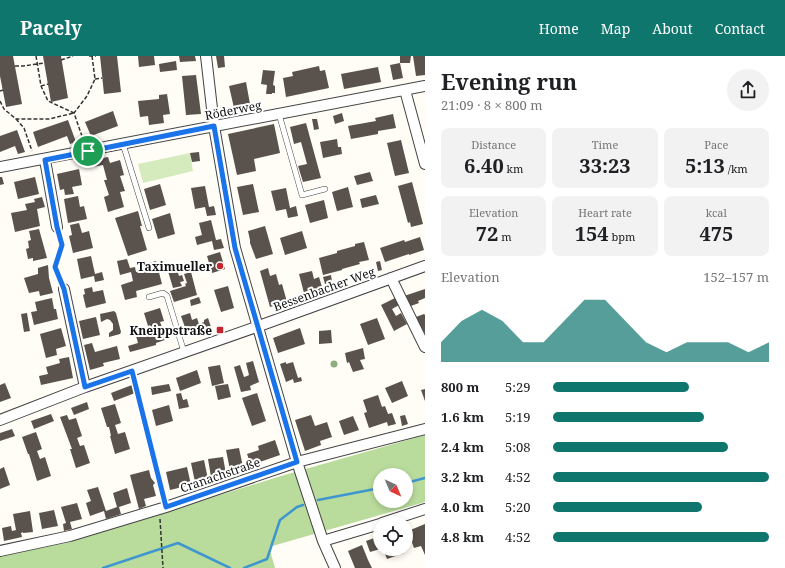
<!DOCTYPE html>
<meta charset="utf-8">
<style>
:root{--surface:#fff;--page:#f2f2f2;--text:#202124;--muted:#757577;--accent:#0f766e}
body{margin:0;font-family:"Noto Serif",serif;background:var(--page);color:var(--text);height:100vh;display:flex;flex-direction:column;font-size:15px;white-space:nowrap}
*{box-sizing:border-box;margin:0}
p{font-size:13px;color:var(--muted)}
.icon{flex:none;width:22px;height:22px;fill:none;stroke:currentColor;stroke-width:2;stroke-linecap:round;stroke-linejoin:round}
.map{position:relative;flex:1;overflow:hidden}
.sheet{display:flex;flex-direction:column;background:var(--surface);width:360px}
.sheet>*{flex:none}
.needle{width:26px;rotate:136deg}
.fabs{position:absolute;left:373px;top:412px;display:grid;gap:8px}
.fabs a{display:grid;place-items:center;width:40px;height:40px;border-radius:50%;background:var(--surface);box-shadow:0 2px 6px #0003;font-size:20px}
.pin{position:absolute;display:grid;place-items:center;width:34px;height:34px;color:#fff;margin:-17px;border:2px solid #fff;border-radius:50%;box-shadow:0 1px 4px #0007}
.round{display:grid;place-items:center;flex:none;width:42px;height:42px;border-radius:21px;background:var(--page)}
.summary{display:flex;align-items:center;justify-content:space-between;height:68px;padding:0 16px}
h1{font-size:22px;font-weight:700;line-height:30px}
.metrics{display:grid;grid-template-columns:repeat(3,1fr);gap:6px;height:68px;padding:4px 16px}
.metrics div{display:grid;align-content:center;border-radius:8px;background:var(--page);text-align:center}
.metrics b{font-size:20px;font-weight:700}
.metrics small{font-size:11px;font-weight:400}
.metrics p{font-size:11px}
.chart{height:112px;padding:8px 16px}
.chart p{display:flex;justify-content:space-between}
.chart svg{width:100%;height:72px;margin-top:4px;fill:var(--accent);opacity:.7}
ul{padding:0 16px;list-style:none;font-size:13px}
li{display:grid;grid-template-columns:64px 48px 1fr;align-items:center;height:30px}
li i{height:10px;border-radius:5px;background:var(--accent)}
header{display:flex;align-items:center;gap:24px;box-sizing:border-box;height:56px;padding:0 20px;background:var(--accent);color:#fff}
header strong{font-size:19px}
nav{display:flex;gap:22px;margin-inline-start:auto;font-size:14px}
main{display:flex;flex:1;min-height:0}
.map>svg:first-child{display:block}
.green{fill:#d5ebbd}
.forest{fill:#b9dc9c;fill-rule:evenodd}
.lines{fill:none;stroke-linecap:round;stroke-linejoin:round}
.stream{stroke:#3f96cf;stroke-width:2.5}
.building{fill:#5a524d}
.service-casing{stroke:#444;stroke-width:6}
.minor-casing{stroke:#444;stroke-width:12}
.path{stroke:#333;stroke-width:1.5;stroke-dasharray:4 2;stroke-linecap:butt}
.service{stroke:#fff;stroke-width:5}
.minor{stroke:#fff;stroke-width:10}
.tree{fill:#8dad7f}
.route-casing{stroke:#fff;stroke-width:8}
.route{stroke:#1a73e8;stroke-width:5}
.poi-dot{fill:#c4262e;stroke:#fff;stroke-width:1.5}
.labels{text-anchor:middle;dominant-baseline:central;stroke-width:4;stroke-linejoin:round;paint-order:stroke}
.street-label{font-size:12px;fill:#111;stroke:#fff}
.poi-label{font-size:12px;font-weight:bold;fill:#111;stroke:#fff;text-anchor:end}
</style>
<header>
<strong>Pacely</strong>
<nav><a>Home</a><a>Map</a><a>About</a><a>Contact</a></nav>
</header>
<main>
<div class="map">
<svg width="425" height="512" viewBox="0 0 425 512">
<rect width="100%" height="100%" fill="#fffdf5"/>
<!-- green -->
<path class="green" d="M 190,97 L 193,115 L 143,127 L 138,108 Z"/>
<!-- forest -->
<path class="forest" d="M 425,379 L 425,446 L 269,491 L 275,512 L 0,512 L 0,500 L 66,487 L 281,420 ZM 380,419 L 406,419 L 406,445 L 380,445 Z"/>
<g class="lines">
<!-- stream -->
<path class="stream" d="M 406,427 L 425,422
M 318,444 L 380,432
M 103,512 L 178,487 L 230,512
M 244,512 L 267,503 L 280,464 L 297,451 L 303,449"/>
</g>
<!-- building -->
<path class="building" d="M 0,0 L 13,0 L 22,48 L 6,51 L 0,20 Z
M 43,0 L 61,0 L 68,42 L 51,46 Z
M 100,0 L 117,0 L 121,36 L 104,38 Z
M 138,0 L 154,0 L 155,9 L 139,11 Z
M 179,0 L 195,0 L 196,5 L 180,6 Z
M 216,0 L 224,0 L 225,11 L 218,12 Z
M 400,0 L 411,0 L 410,7 L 400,7 Z
M 413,0 L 425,0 L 425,19 L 416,20 Z
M 176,5 L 177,14 L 160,16 L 159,8 Z
M 400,7 L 403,22 L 393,24 L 390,9 Z
M 319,10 L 320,15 L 325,14 L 329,32 L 286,41 L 283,22 L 293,20 L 292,16 Z
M 378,11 L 381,26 L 344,33 L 341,18 Z
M 263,14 L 275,15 L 273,29 L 275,30 L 275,37 L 272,37 L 272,38 L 266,38 L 267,29 L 261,28 Z
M 196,19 L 201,58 L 186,59 L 182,20 Z
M 246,26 L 250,48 L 234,52 L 229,30 Z
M 167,38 L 170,58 L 163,59 L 164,67 L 149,69 L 148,60 L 140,61 L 138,45 L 159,43 L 159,39 Z
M 113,55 L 118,70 L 91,80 L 85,66 Z
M 342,57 L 344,65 L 335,68 L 333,60 Z
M 393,58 L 396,72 L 378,75 L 378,78 L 351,83 L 348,70 L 376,65 L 375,62 Z
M 312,63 L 317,63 L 319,73 L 314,74 Z
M 68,64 L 76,86 L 70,88 L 67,80 L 38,91 L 33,76 Z
M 306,67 L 321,122 L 303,126 L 298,110 L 307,108 L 301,86 L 294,88 L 290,71 Z
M 274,68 L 280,97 L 254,103 L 256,115 L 237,119 L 228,78 Z
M 17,74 L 25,96 L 18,98 L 15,90 L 0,96 L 0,80 Z
M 337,83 L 338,91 L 341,91 L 342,98 L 323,102 L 320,86 Z
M 401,84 L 409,117 L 395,120 L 387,87 Z
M 199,96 L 200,105 L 192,106 L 190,97 Z
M 108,101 L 110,107 L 120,104 L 124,119 L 120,120 L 125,135 L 120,136 L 124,151 L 108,156 L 104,141 L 109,139 L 104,124 L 107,124 L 103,109 L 88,112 L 87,105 Z
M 79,113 L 82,129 L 72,131 L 74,138 L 65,139 L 64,133 L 60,134 L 57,118 Z
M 370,116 L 373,125 L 357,129 L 354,120 Z
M 0,121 L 2,121 L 4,128 L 0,129 Z
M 35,121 L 39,138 L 18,143 L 14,126 Z
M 412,126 L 423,168 L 411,171 L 410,166 L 408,167 L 398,130 Z
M 160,128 L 166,149 L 150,154 L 144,133 Z
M 253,128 L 259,156 L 243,159 L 237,131 Z
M 205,130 L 209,151 L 214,150 L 216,159 L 207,160 L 205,151 L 195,153 L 191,132 Z
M 348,131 L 353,151 L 337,155 L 332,136 Z
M 286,132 L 290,152 L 296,150 L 298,160 L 288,162 L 286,153 L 276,155 L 271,135 Z
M 376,139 L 379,148 L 362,152 L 360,143 Z
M 78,140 L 80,151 L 84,150 L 87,163 L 68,167 L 64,143 Z
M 42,141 L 45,151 L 37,153 L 40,170 L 15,176 L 11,157 L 27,154 L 25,148 L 35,146 L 34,143 Z
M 324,144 L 328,162 L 310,167 L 305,149 Z
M 138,155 L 142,170 L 140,170 L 147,194 L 128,200 L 115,162 Z
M 170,157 L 175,178 L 158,183 L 152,163 Z
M 211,164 L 216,184 L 221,183 L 224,192 L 214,194 L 212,185 L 197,189 L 195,181 L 202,179 L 199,167 Z
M 79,167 L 82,177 L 89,175 L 93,192 L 73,197 L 69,180 L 72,179 L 70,169 Z
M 265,170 L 273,198 L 256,203 L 250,187 L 250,184 L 248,175 Z
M 39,173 L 47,202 L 33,205 L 33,202 L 28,203 L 26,193 L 29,192 L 28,185 L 31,184 L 29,175 Z
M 302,175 L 307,192 L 285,199 L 280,182 Z
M 420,181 L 424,194 L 409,199 L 409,198 L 385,206 L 380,192 L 404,184 L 405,186 Z
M 364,186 L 369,204 L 359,206 L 360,208 L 342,213 L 342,214 L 323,219 L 319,202 L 337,197 L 337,195 L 355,190 L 355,188 Z
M 220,196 L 225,213 L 212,217 L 207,200 Z
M 91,200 L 95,218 L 102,216 L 104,224 L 95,226 L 94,220 L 81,223 L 77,203 Z
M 127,203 L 130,212 L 135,211 L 136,216 L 151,212 L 149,207 L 156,205 L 162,228 L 136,235 L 137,241 L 125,244 L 121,229 L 133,225 L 131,216 L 120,219 L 117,205 Z
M 380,205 L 382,214 L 378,215 L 376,206 Z
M 48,209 L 49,222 L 53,237 L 40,240 L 39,235 L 29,237 L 24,222 L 38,218 L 38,212 Z
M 176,210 L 179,220 L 182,219 L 184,225 L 180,226 L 182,230 L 173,232 L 167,212 Z
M 268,212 L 270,220 L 276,218 L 279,229 L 282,228 L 287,246 L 270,251 L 260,215 Z
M 312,215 L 314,223 L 319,221 L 322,231 L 304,237 L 299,218 Z
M 191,216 L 197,239 L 174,246 L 170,235 L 186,230 L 185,228 L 187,227 L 184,218 Z
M 331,219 L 332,226 L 325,228 L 323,221 Z
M 228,230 L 234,252 L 221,256 L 214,234 Z
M 92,231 L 93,236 L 103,234 L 106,247 L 86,252 L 83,239 L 85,238 L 84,233 Z
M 425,233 L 425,242 L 418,245 L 419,247 L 408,251 L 404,240 Z
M 199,241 L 201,247 L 191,250 L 190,244 Z
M 397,241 L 401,248 L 392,253 L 396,260 L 401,257 L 407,268 L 394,275 L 381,249 Z
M 52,242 L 54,253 L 56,253 L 58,263 L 34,269 L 31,256 L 37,255 L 35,246 Z
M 160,252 L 164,265 L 160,266 L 162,271 L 164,271 L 168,283 L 156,287 L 156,289 L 130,296 L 128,290 L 138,287 L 136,280 L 152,275 L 150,269 L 148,270 L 144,257 Z
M 114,255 L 116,257 L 121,276 L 120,278 L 109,281 L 109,277 L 113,274 L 113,268 L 110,264 L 107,263 L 101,266 L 100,258 Z
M 27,257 L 30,275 L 24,276 L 21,258 Z
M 190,257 L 192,264 L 197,262 L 199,268 L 204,266 L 204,264 L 208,262 L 212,274 L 202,277 L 201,273 L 187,277 L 181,260 Z
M 424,258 L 425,259 L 425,278 L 416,261 Z
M 96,261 L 100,279 L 83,283 L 79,265 Z
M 377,262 L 385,283 L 368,289 L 360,268 Z
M 61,272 L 66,290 L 56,293 L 57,299 L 46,302 L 40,278 Z
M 300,272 L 305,288 L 278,297 L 273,282 Z
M 331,274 L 332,287 L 319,288 L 319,275 Z
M 92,287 L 95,296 L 117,290 L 120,303 L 103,307 L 104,310 L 90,314 L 84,289 Z
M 363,292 L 365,303 L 360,304 L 364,313 L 353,316 L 349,306 L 347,307 L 345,297 Z
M 69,301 L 73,322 L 41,329 L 39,320 L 48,318 L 46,311 L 60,307 L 59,303 Z
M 253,305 L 259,326 L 250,330 L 251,334 L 241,336 L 234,311 L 240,309 L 244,321 L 247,320 L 249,319 L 246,307 Z
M 286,306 L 286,308 L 293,306 L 298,322 L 301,321 L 302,325 L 294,327 L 293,323 L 286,326 L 280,308 Z
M 220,309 L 224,327 L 212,330 L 208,311 Z
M 197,314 L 201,327 L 180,335 L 176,322 Z
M 402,325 L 408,340 L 392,347 L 385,332 Z
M 5,327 L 11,342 L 0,346 L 0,329 Z
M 169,328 L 171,335 L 152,339 L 151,331 Z
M 228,328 L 231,341 L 218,344 L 215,330 Z
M 132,329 L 135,337 L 114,345 L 111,337 Z
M 425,333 L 425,345 L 421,334 Z
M 181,337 L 183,344 L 187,343 L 189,351 L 179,353 L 176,338 Z
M 257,337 L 266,365 L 252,370 L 242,342 Z
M 378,339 L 382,351 L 385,350 L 388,358 L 392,357 L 396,368 L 388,370 L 387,366 L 369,372 L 364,357 L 367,356 L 363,344 Z
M 87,346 L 89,353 L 74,359 L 71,352 Z
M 115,348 L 121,367 L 115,369 L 118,378 L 125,376 L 130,393 L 115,398 L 110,380 L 111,380 L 109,371 L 107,371 L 101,352 Z
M 169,349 L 173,365 L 156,370 L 152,354 Z
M 51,358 L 54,365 L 34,373 L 31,365 Z
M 67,359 L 69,364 L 76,362 L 82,380 L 77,382 L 80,390 L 84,389 L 90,407 L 76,412 L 70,393 L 72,393 L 60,361 Z
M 311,359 L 315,370 L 327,366 L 332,381 L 320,385 L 321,389 L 305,395 L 295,364 Z
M 405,359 L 408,368 L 402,370 L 400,360 Z
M 353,360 L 359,374 L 344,379 L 339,365 Z
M 12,373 L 15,380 L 0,385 L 0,377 Z
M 36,376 L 42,393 L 37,395 L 40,403 L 45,401 L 51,420 L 37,425 L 29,398 L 28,398 L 22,381 Z
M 275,384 L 280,399 L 251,409 L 247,398 L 259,394 L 258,390 Z
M 239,392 L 243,411 L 230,414 L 226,394 Z
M 223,401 L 226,418 L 211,421 L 208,403 Z
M 204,404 L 208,423 L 195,426 L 191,407 Z
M 4,411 L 10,429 L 0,433 L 0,413 Z
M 187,411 L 191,429 L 170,434 L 166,416 Z
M 149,414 L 151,422 L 155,427 L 153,429 L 156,440 L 144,443 L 146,450 L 139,453 L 130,419 Z
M 98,431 L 106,455 L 117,451 L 113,437 L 127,432 L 131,447 L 119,451 L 121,458 L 106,463 L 104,455 L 90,460 L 86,447 L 91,445 L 87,434 Z
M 77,447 L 82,463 L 70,466 L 72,473 L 64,475 L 63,468 L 66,467 L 61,451 Z
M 54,454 L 58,470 L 42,473 L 39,457 Z
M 30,455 L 33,476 L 23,477 L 23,476 L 21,477 L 22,481 L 4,485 L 2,472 L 11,470 L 12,475 L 16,474 L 13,458 Z
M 425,468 L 425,499 L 421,490 L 414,492 L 408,475 Z
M 377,481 L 380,493 L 370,496 L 366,485 Z
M 362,489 L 368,504 L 372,512 L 355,512 L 348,495 Z
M 383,493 L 403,493 L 404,497 L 387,503 Z"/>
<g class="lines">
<!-- service casing -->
<g class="service-casing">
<path id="service" d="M 279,58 L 302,139 L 325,133
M 123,88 L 149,172
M 149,241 L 163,237 L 167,240 L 184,296"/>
</g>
<!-- minor casing -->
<g class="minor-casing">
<path id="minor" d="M 206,0 L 214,70 L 235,192 L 297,406 L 323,485 L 335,512
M 405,34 L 425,108
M 45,104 L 57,171
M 0,111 L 425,30
M 391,222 L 425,291
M 64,233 L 85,331
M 0,364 L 85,331 L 259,270 L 425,210
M 382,467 L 425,453
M 323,485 L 380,468
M 0,495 L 70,480 L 166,451 L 297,406 L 425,373"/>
</g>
<!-- path -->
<path class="path" d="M 36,0 L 41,30 L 48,45 L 74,57
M 89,0 L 96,0
M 61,4 L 73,0
M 15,10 L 23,10 L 44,7
M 95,23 L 102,22
M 41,30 L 48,28
M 0,35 L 3,34
M 0,45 L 4,53 L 16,63 L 49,63 L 74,57
M 16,63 L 24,72 L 32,95
M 84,86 L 74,57 L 87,40 L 95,23 L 92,0
M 60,180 L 63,189 L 55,211 L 60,224
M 134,325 L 163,441
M 160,463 L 163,512"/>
<!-- service -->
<use href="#service" class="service"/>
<!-- minor -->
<use href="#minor" class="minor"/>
</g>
<!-- trees -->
<circle class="tree" cx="334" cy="308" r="3.5"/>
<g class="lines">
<!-- route casing -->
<g class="route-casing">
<path id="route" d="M 214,70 L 235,192 L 297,406 L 166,451 L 132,315 L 85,331 L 64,233 L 55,211 L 62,189 L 57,171 L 45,104 Z"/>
</g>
<!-- route -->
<use href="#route" class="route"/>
</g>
<!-- markers -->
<g class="poi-dot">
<circle cx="220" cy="210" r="4"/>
<rect x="216" y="270" width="8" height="8" rx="2"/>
</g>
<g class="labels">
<!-- street labels -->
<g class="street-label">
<text transform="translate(233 54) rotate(-11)">Röderweg</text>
<text transform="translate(324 233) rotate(-20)">Bessenbacher Weg</text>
<text transform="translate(220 419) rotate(-19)">Cranachstraße</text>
</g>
<!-- poi labels -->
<g class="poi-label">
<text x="212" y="210">Taximueller</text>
<text x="212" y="274">Kneippstraße</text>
</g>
</g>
</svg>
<div class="fabs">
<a><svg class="needle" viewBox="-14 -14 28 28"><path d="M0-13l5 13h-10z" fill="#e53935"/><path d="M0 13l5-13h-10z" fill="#757577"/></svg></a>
<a><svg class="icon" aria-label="locate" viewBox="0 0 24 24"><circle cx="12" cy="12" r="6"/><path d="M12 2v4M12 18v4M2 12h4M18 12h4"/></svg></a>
</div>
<div class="pin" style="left:88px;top:95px;background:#1e9e55"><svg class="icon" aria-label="arrive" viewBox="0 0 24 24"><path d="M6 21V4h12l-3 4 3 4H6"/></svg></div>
</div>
<section class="sheet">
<div class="summary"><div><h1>Evening run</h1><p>21:09 · 8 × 800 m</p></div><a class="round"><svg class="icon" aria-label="share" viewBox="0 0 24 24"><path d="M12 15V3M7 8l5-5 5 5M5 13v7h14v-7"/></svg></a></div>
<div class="metrics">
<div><p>Distance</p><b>6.40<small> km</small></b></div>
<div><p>Time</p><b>33:23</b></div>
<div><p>Pace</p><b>5:13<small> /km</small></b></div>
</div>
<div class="metrics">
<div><p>Elevation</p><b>72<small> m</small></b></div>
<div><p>Heart rate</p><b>154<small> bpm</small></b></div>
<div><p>kcal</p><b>475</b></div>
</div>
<div class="chart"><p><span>Elevation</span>152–157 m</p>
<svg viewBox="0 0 160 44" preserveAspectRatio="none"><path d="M0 44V32L10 19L20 12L30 19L40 32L50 32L60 19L70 6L80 6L90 19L100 32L110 38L120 32L130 32L140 32L150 38L160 32V44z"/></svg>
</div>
<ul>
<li><b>800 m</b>5:29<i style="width:63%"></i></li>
<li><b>1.6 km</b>5:19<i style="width:70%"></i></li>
<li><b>2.4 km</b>5:08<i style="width:81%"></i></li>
<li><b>3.2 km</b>4:52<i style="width:100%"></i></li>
<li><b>4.0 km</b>5:20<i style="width:69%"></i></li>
<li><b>4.8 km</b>4:52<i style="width:100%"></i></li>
</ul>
</section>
</main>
